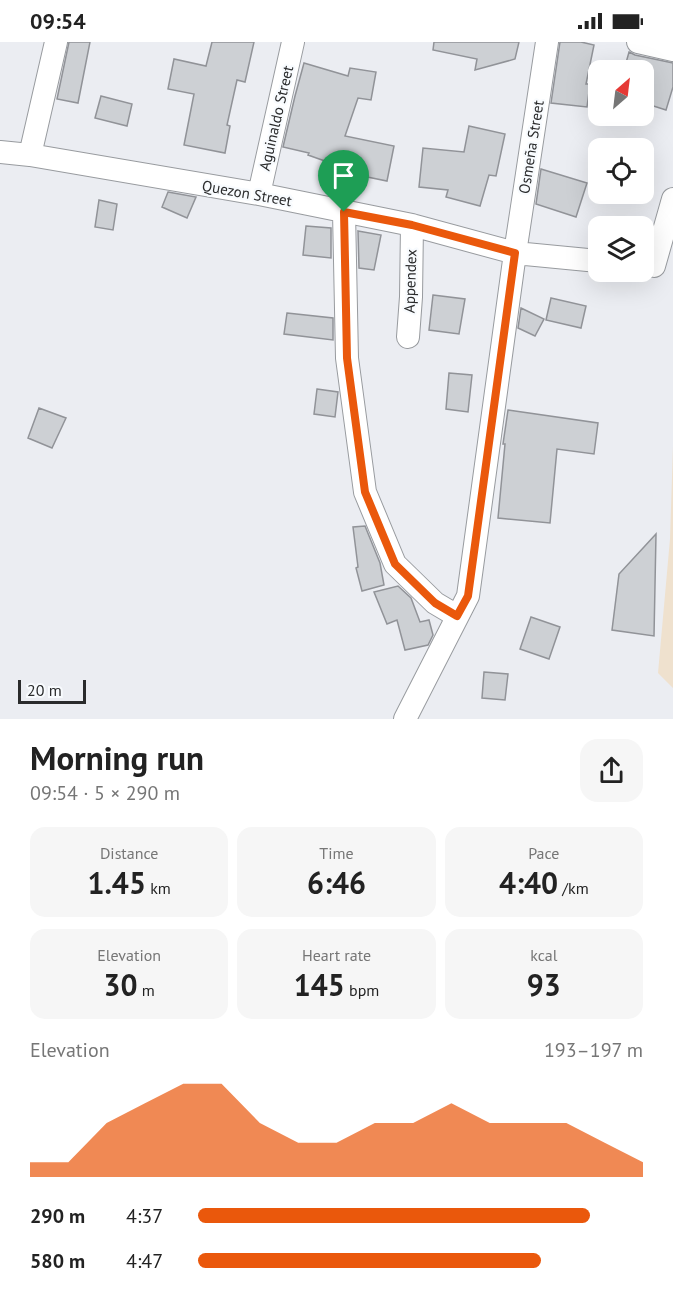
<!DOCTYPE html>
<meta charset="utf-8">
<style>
:root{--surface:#fff;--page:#f6f6f6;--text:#222;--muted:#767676;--accent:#ea580c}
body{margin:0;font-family:"PT Sans",sans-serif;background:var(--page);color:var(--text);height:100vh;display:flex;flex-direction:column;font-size:22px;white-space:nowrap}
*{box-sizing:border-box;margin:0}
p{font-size:20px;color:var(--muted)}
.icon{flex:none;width:33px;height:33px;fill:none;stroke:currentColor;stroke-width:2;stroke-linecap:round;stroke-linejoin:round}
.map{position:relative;height:677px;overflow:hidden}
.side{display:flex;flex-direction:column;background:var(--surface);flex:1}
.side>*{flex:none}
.needle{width:39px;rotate:28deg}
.fabs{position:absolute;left:588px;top:18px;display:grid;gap:12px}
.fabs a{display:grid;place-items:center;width:66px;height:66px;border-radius:12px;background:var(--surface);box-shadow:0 6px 24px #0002;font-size:30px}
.scale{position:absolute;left:18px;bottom:15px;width:68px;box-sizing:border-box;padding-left:6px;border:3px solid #2a2b2c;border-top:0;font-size:16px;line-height:21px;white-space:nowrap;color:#2a2b2c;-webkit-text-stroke:4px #f8fbfe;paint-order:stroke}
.pin{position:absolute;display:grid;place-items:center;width:51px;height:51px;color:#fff;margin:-62px -26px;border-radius:50% 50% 50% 0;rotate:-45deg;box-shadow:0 0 6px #0007}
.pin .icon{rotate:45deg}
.round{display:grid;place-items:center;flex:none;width:63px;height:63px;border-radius:18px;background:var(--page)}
.head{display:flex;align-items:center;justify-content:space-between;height:102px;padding:0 30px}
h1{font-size:33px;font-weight:600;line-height:45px}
.stats{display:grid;grid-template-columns:repeat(3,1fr);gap:9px;height:102px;padding:6px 30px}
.stats div{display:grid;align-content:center;border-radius:15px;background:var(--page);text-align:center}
.stats b{font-size:30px;font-weight:600}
.stats small{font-size:16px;font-weight:400}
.stats p{font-size:16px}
.chart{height:168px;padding:12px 30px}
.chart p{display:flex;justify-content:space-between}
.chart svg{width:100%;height:108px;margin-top:6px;fill:var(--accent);opacity:.7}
ul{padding:0 30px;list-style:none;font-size:20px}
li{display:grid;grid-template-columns:96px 72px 1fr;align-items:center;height:45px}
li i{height:15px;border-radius:8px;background:var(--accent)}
.status{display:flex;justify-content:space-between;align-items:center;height:42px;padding:0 30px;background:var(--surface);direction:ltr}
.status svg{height:16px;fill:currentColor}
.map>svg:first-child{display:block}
.education{fill:#efe1ce}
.building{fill:#cdd0d4;stroke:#919398;stroke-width:1.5}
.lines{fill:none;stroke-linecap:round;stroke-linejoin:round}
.minor-casing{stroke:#989b9f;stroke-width:24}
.minor{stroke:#fff;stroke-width:22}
.route-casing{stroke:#fff;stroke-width:12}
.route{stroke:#ea580c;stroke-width:8}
.labels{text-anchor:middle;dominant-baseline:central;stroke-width:4.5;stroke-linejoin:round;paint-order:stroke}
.street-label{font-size:15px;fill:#2a2b2c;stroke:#f8fbfe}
</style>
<div class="status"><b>09:54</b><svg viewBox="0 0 49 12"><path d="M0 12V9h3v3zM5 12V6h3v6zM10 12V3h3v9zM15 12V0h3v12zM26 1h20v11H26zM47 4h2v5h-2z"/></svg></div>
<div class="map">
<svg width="673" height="677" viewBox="0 0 673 677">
<rect width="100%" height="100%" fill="#ebedf2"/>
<!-- education -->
<path class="education" d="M 673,404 L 673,646 L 658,631 L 670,497 Z"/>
<!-- building -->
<path class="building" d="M 69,0 L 90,0 L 78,61 L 57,57 Z
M 212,0 L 254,0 L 245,40 L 237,38 L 227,83 L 230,84 L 225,111 L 184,103 L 194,52 L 168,47 L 174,17 L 206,24 Z
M 434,0 L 519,0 L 515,17 L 475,28 L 477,17 L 433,8 Z
M 560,0 L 581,0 L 594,3 L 586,42 L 590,42 L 587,65 L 551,61 Z
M 629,10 L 635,13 L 673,21 L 673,45 L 666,68 L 644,61 L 644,28 L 624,28 Z
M 304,21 L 348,34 L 350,26 L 376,30 L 371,58 L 358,56 L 345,94 L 394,104 L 387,139 L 338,129 L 339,124 L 308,113 L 309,111 L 283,105 L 295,54 Z
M 101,54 L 132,62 L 127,84 L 95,76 Z
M 469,84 L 505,92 L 496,134 L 489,133 L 480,164 L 446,155 L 448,148 L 419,145 L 423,106 L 464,110 Z
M 541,127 L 587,141 L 576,175 L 536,162 Z
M 168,150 L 196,155 L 187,176 L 162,165 Z
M 99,158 L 117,162 L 113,188 L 95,185 Z
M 306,184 L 331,186 L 331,216 L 303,213 Z
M 358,189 L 381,193 L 374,228 L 359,226 Z
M 433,253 L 465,257 L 459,292 L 429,288 Z
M 551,256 L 586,264 L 581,286 L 546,278 Z
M 521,266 L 544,277 L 535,294 L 518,286 Z
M 287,271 L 333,276 L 333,298 L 284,292 Z
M 449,331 L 472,333 L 468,370 L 446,367 Z
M 317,347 L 338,350 L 335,375 L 314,372 Z
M 39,366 L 66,376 L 52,406 L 28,396 Z
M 508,368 L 598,381 L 594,412 L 557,407 L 550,481 L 498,476 L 505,402 L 503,402 Z
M 365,484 L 380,521 L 384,543 L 362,549 L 356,526 L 358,525 L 353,485 Z
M 656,492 L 654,594 L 612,588 L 619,532 Z
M 398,544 L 411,556 L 420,580 L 429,578 L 433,593 L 428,603 L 405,608 L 397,578 L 387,582 L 374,550 Z
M 531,575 L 560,585 L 549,617 L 520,607 Z
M 484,630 L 508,632 L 505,658 L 482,656 Z"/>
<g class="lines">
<!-- minor casing -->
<g class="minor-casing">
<path id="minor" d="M 638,0 L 673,8
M 0,110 L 30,113 L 259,152 L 412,183 L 515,211 L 598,219
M 30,113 L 56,0
M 259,152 L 293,0
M 344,170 L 347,316 L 365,450 L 395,522 L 435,561 L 457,574
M 654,224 L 673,157
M 408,295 L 411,255 L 412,183
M 405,677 L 468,554 L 515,211 L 547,0"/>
</g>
<!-- minor -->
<use href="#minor" class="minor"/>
</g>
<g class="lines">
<!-- route casing -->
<g class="route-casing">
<path id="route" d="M 344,170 L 412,183 L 515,211 L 468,554 L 457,574 L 435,561 L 395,522 L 365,450 L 347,316 Z"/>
</g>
<!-- route -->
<use href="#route" class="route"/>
</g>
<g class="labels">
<!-- street labels -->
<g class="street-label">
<text transform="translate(276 76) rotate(-77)">Aguinaldo Street</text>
<text transform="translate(531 105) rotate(-81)">Osmeña Street</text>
<text transform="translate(247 151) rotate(10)">Quezon Street</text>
<text transform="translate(410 239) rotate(-88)">Appendex</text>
</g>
</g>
</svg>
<div class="fabs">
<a><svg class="needle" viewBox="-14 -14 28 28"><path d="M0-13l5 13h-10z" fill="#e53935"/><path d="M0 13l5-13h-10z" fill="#767676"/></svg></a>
<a><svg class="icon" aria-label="locate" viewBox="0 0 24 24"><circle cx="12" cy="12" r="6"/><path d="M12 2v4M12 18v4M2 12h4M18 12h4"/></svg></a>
<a><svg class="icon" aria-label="layers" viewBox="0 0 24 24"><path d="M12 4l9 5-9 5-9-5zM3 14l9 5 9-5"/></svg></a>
</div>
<div class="scale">20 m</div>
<div class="pin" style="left:344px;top:170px;background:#1e9e55"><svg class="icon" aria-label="arrive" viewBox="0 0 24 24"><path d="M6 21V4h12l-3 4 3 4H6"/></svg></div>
</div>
<section class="side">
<div class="head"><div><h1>Morning run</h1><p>09:54 · 5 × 290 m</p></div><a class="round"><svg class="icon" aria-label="share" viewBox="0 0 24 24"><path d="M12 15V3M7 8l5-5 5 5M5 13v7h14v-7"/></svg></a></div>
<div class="stats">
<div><p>Distance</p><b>1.45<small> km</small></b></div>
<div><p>Time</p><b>6:46</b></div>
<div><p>Pace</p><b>4:40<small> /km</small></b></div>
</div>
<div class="stats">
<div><p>Elevation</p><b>30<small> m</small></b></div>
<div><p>Heart rate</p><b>145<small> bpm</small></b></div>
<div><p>kcal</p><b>93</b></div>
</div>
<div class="chart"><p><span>Elevation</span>193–197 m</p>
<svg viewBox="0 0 160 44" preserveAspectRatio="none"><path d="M0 44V38L10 38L20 22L30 14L40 6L50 6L60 22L70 30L80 30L90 22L100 22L110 14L120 22L130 22L140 22L150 30L160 38V44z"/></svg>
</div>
<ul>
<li><b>290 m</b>4:37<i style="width:88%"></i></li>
<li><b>580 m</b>4:47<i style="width:77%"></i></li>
</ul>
</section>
